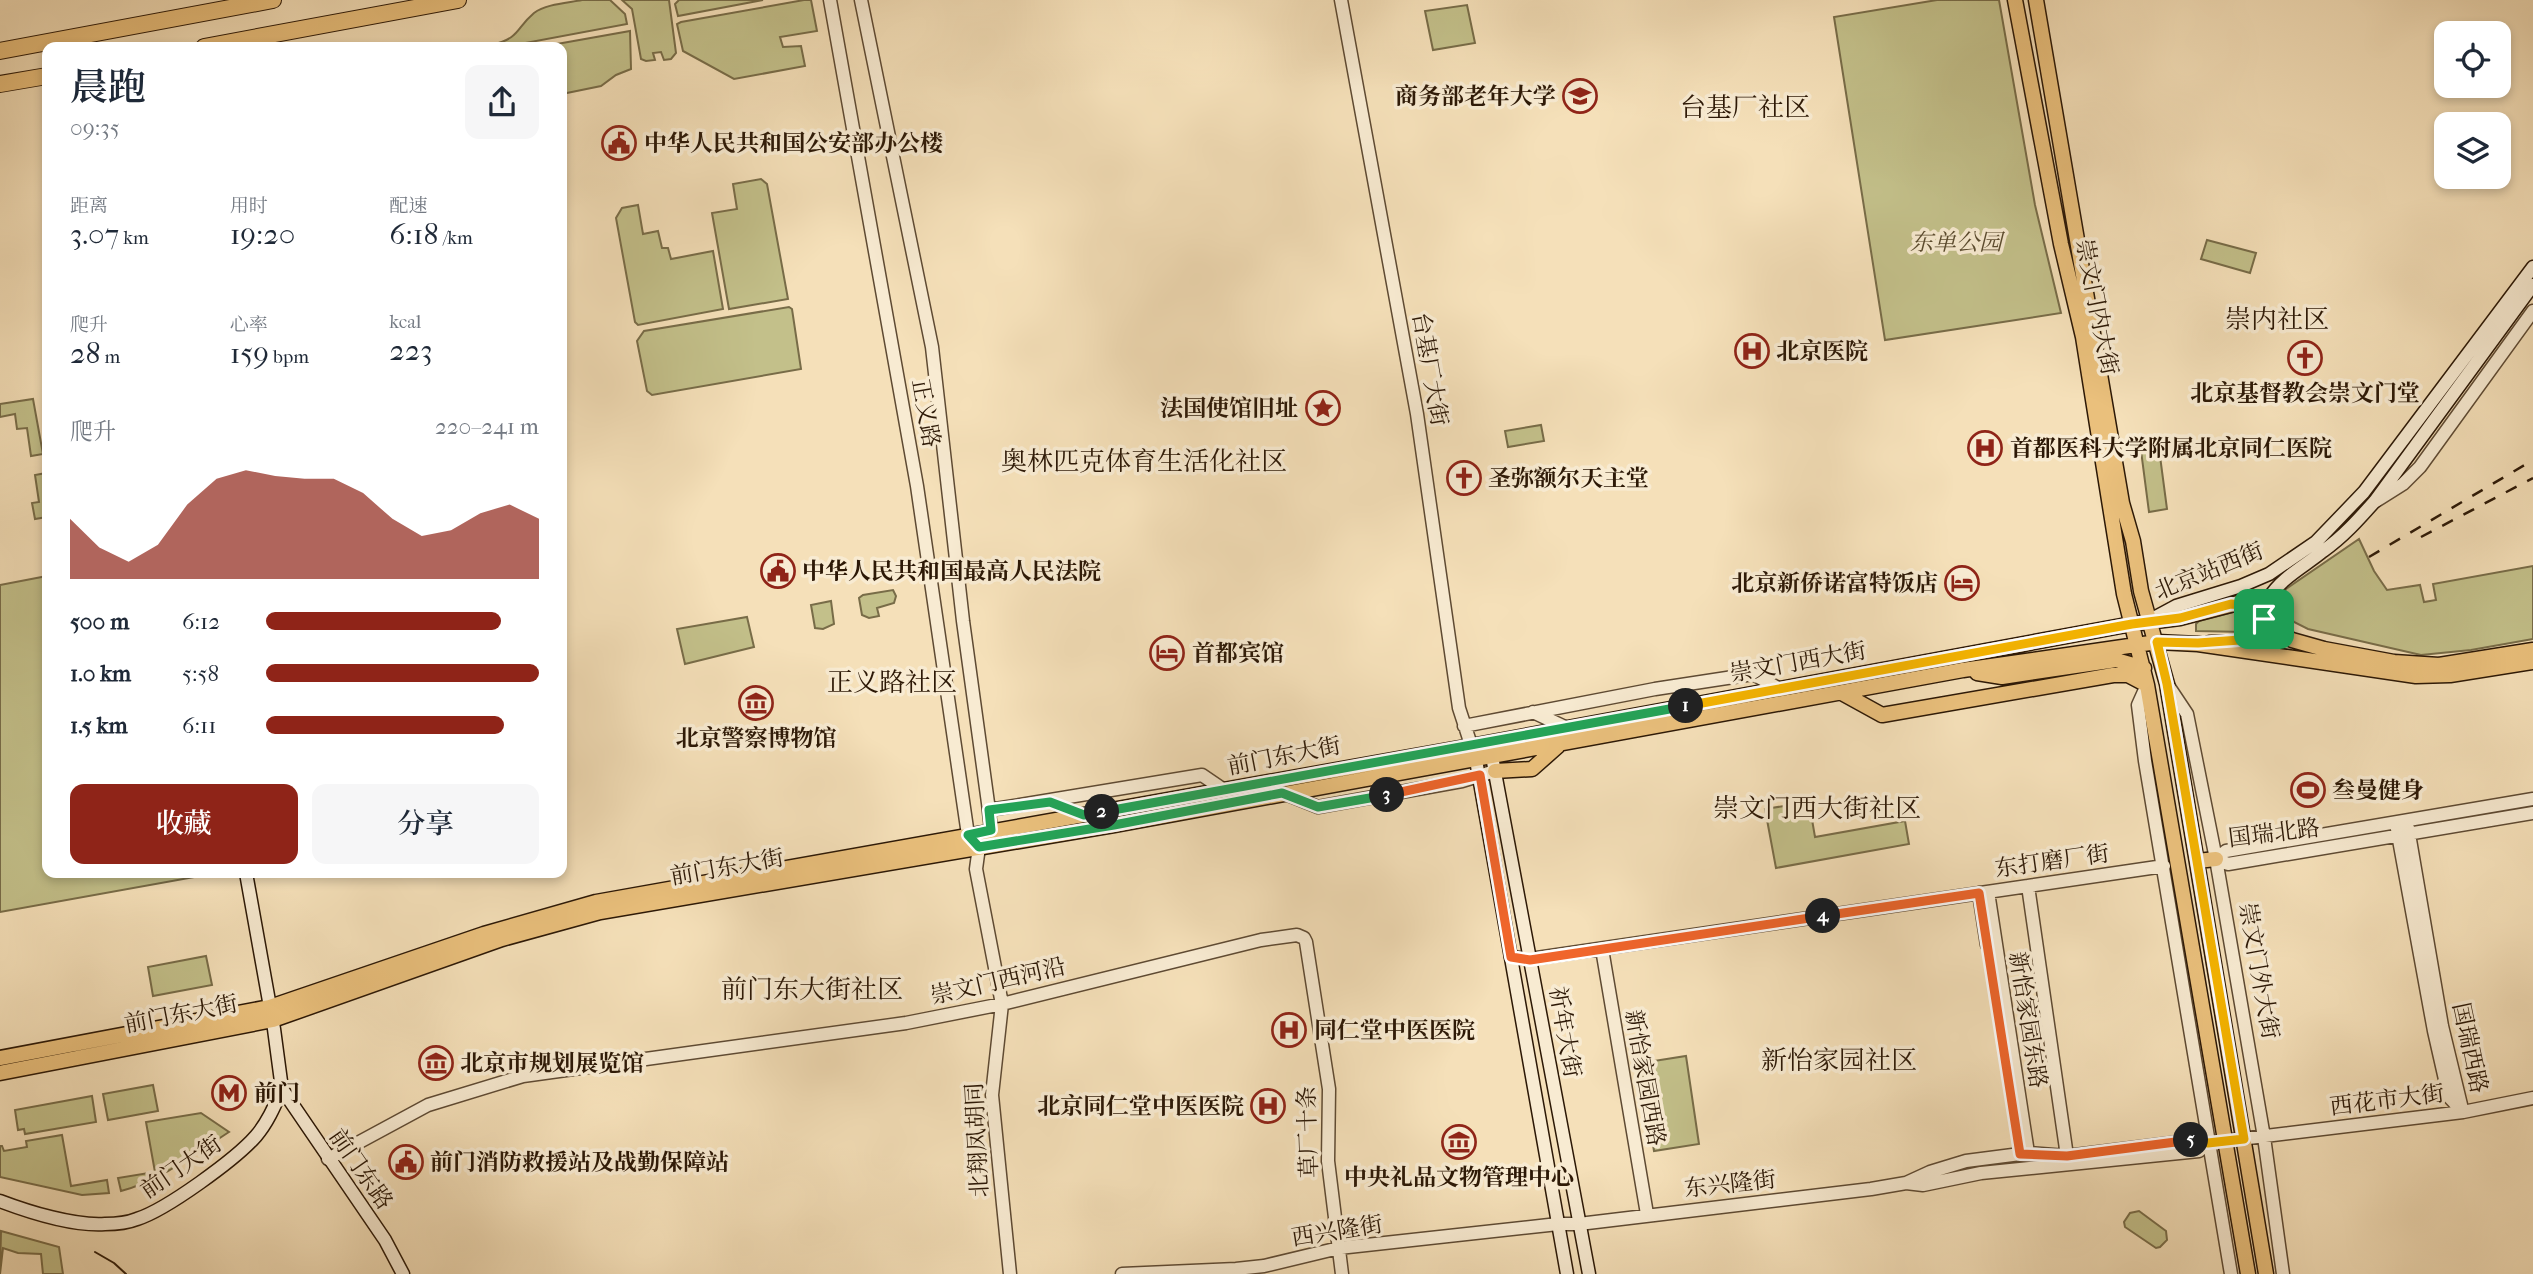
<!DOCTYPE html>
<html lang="zh">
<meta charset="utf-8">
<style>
:root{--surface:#fff;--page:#f6f6f7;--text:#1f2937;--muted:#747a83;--accent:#8f2418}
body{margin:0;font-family:"IM FELL French Canon","Noto Serif SC",serif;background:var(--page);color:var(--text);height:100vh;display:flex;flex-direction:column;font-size:26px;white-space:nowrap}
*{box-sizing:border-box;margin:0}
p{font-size:23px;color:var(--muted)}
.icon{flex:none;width:38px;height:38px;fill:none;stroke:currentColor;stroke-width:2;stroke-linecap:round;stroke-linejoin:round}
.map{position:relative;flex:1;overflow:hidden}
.sheet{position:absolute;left:42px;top:42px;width:525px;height:836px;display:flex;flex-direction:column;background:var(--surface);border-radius:14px;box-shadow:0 4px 10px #0003}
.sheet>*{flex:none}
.controls{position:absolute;left:2434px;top:21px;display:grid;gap:14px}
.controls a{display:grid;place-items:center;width:77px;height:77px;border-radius:14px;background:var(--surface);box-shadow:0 4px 10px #0003;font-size:35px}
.pin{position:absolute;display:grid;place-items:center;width:60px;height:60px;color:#fff;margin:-30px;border-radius:14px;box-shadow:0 4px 10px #0006}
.km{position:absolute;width:35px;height:35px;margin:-18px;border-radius:50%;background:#222;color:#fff;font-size:19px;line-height:35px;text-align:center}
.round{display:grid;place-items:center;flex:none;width:74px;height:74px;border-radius:14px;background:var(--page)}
.summary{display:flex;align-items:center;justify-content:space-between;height:119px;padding:0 28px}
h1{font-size:38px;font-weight:600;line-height:52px}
.figures{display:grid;grid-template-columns:repeat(3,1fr);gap:10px;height:119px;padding:7px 28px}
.figures div{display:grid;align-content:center}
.figures b{font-size:30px;font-weight:600}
.figures small{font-size:19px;font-weight:400}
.figures p{font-size:19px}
.chart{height:196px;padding:14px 28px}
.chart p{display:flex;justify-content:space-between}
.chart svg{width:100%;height:126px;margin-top:7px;fill:var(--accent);opacity:.7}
.action{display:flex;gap:14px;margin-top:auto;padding:14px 28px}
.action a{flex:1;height:80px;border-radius:14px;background:var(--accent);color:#fff;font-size:28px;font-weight:600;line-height:80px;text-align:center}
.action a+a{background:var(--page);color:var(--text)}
ul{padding:0 28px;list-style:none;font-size:23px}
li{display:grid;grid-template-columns:112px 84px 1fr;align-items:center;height:52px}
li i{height:18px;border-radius:9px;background:var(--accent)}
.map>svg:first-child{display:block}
.green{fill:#c3c08a;stroke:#786c48;stroke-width:2}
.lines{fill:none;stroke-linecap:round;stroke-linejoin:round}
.tertiary-casing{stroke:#5e4a33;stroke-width:15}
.secondary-casing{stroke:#2c1806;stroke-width:15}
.primary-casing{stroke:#2c1806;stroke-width:17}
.trunk-casing{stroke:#2c1806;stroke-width:18}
.tertiary{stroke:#f8ebd2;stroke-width:12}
.secondary{stroke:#f8ebd2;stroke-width:12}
.primary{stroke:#eac07c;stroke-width:14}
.trunk{stroke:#eac07c;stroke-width:16}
.tram{stroke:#2c1806;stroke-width:2}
.rail{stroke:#2c1806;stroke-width:2.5;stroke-dasharray:12 12;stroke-linecap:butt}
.split-1-casing{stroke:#fff;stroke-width:14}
.split-2-casing{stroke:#fff;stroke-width:14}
.split-3-casing{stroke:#fff;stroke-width:14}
.split-4-casing{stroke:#fff;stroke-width:14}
.split-5-casing{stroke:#fff;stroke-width:14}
.split-6-casing{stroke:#fff;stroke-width:14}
.split-1{stroke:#f5b400;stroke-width:9}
.split-2{stroke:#22a559;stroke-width:9}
.split-3{stroke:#22a559;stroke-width:9}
.split-4{stroke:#f0652b;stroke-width:9}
.split-5{stroke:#f0652b;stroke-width:9}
.split-6{stroke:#f5b400;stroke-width:9}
.labels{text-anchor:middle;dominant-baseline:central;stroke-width:7;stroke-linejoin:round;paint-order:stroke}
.poi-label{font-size:23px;font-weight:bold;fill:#2c1806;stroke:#f8ebd2;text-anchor:start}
.park-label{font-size:23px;font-style:italic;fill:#594a2e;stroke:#f8ebd2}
.street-label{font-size:23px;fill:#2c1806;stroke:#f8ebd2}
.quarter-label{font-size:26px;fill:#2c1806;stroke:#f8ebd2}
</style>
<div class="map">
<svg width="2533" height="1274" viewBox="0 0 2533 1274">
<rect width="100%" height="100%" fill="#f5e0b9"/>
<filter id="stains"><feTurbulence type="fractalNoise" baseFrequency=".00286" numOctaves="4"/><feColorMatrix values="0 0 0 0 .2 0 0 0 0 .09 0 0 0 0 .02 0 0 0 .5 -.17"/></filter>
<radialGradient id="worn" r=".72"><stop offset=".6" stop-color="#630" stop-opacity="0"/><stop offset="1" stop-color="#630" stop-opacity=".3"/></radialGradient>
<!-- green -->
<path class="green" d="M 582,0 L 610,0 L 625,14 L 627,24 L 504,47 L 491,47 L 491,45 C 521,38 515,29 534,13 C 546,4 567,3 582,0 Z
M 622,0 L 669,0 L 676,53 L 671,59 L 664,60 L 661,52 L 653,53 L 655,60 L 646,61 L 641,59 L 632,9 Z
M 679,0 L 763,0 L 678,16 L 675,4 Z
M 804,0 L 811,0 L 817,31 L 780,37 L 783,47 L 801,46 L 805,66 L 734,79 L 683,51 L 677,24 L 681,22 Z
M 1937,0 L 1999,0 L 2035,205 L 2061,313 L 1885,340 L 1834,17 Z
M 1467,5 L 1475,43 L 1433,50 L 1425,11 Z
M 630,31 L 631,69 L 616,75 L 601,86 L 562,94 L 562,47 L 540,47 Z
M 761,179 L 767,184 L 788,299 L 729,309 L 712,213 L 737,209 L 733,184 Z
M 638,205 L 643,234 L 658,231 L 662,248 L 668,248 L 671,259 L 713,251 L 723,309 L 638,325 L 635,322 L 616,218 L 622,208 Z
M 2207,240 L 2256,253 L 2250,273 L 2201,259 Z
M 789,307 L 792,309 L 801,369 L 652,395 L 647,391 L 637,341 L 644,331 Z
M 33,399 L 43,454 L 31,456 L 27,428 L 17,429 L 15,414 L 0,417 L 0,404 Z
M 1541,425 L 1544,441 L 1508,447 L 1505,431 Z
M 2158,441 L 2167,509 L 2149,512 L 2140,443 Z
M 46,473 L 47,517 L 35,519 L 32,503 L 39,502 L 35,475 Z
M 2359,539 L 2374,571 L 2387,590 L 2420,585 L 2424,602 L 2436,600 L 2433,584 L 2533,566 L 2533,639 L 2471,650 L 2421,655 L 2308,629 L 2294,622 L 2282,609 L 2281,601 L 2286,589 Z
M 47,576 L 47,873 L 199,873 L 200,876 L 0,912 L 0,585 Z
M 893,590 L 896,596 L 894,603 L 877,608 L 879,616 L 869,618 L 862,615 L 859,598 L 863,595 Z
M 831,601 L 834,624 L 823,629 L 815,628 L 811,605 Z
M 2241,610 L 2247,611 C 2252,615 2254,621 2253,628 L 2245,632 L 2196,631 L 2196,624 L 2199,621 Z
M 747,617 L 754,647 L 685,664 L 677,629 Z
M 1809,802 L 1815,837 L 1905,821 L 1909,844 L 1776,868 L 1765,809 Z
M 206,956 L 212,985 L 153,996 L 148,967 Z
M 1686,1056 L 1699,1144 L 1654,1151 L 1641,1063 Z
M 153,1085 L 158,1111 L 108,1120 L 103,1094 Z
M 92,1096 L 96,1122 L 25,1134 L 24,1129 L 18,1130 L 15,1110 Z
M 201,1113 L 229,1132 C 195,1154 161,1180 121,1191 L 118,1178 L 155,1172 L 146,1122 Z
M 62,1135 L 71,1186 L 107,1180 L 109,1193 L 82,1195 L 0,1177 L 0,1146 L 2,1146 L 4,1151 L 27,1147 L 26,1141 Z
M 2139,1211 L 2166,1231 L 2167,1240 L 2160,1247 L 2156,1248 L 2125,1227 L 2124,1222 L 2130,1213 Z
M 1,1231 L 59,1247 L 63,1274 L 43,1274 L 41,1254 L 18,1253 L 3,1248 L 0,1274 Z"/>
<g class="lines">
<!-- tertiary casing -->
<g class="tertiary-casing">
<path id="tertiary" d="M 830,0 L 917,486 L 968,835 L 974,842
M 861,0 L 932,347 L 963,621 L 988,803 L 991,830 L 979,847 L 976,869 L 1002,1004 L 992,1095 L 1010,1274
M 1341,0 L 1417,414 L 1459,708 L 1474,754
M 2376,501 L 2403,484 L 2420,467 L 2533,311
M 2167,684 L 2187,714 L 2216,859 L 2264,1137 L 2283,1274
M 2147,685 L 2138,705 L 2145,761 L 2231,1274
M 1533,712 L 1567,728
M 1464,726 L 1655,689 L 1753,674 L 1780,689
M 1283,793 L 1318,807 L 1462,781 L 1495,771
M 2533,799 L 2226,851 L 2216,859 L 2228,864 L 2533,813
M 989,810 L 1202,775 L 1224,790
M 2408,828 L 2442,1026 L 2462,1109
M 2397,829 L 2434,1031 L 2449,1097 L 2463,1112
M 2028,886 L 2067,1156
M 1988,892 L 2028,1153
M 1979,893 L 1987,945
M 1602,949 L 1647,1214
M 1511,957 L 1530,959 L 2164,866
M 328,1159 L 428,1105 L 523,1076 L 906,1023 L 1002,1004 L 1261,940 L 1297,935 L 1304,938 L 1306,942 L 1329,1089 L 1328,1161 L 1342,1274
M 1906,1183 L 1923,1185 L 1981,1173 L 2199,1151 L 2208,1143
M 1122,1274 L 1236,1269 L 1264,1266 L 1339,1248 L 1558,1224 L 1579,1224 L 1871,1189 L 1906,1183 L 1930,1172 L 1966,1161 L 2028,1153 L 2067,1156 L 2196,1140 L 2208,1143 L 2463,1112 L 2533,1098"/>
</g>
<!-- secondary casing -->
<g class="secondary-casing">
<path id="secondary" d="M 2150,620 L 2176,606 L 2241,586 L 2269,574 L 2316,542 L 2364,492 L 2533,267
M 2209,642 L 2245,641 L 2260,635 C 2265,623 2262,610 2269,598 C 2282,577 2305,566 2323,551 C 2343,537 2359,519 2375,501 L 2533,285
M 1476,760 L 1567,1274
M 1493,762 L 1589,1274
M 246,873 L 274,1029 L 282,1089 L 385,1240 L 403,1274
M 0,1201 C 29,1212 74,1226 105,1224 C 116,1224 127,1223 137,1219 C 166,1210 236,1159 256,1136 C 268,1122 275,1105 282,1089"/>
</g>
<!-- primary casing -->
<g class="primary-casing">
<path id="primary" d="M 2015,0 L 2061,244 L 2083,337 L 2124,594 L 2147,685 L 2248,1274
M 2036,0 L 2122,503 L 2133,541 L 2141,591 L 2167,684 L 2266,1274
M 1977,673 L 2002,677 L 2116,660 L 2144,668
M 1842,693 L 1882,715 L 2113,675 L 2128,675 L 2147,685
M 1495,771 L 1532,769 L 1558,746
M 2197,861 L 2216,859
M 0,1058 L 270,1007 L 484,934 L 596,902 L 1471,746 L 2132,624 L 2180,618 L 2238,603 L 2256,608 L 2272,628 L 2292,640 L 2324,649 L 2394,662 L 2439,665 L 2533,650
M 0,1073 L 273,1020 L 502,939 L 600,912 L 1114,825 L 1963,670 L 2157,642 L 2198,644 L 2416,676 L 2450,675 L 2533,662"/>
</g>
<!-- trunk casing -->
<g class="trunk-casing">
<path id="trunk" d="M 204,47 L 458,0
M 0,51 L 273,0
M 0,84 L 47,76"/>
</g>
<!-- tertiary -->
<use href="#tertiary" class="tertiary"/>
<!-- secondary -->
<use href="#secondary" class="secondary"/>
<!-- primary -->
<use href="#primary" class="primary"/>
<!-- trunk -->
<use href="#trunk" class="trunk"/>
<!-- tram -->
<path class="tram" d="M 95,1252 L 114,1263 L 126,1274"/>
<!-- rail -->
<path class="rail" d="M 2421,537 L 2533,478
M 2369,557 L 2533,460"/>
</g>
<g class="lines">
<!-- split-1 casing -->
<g class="split-1-casing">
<path id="split-1" d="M 1686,706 L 2132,624 L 2180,618 L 2231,604 L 2251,606 L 2264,619"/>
</g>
<!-- split-2 casing -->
<g class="split-2-casing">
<path id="split-2" d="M 1102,812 L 1686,706"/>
</g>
<!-- split-3 casing -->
<g class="split-3-casing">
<path id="split-3" d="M 1102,812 L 1084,815 L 1050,802 L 989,810 L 991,830 L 968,835 L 979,847 L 1114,825 L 1282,793 L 1318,807 L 1387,795"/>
</g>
<!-- split-4 casing -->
<g class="split-4-casing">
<path id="split-4" d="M 1387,795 L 1480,775 L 1511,957 L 1530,960 L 1823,916"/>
</g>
<!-- split-5 casing -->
<g class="split-5-casing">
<path id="split-5" d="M 1823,916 L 1979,893 L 2020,1154 L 2067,1156 L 2191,1140"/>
</g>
<!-- split-6 casing -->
<g class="split-6-casing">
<path id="split-6" d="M 2191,1140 L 2208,1143 L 2244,1139 L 2167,684 L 2157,642 L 2198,643 L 2254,639 L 2262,630 L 2264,619"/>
</g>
<!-- split-1 -->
<use href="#split-1" class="split-1"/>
<!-- split-2 -->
<use href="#split-2" class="split-2"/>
<!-- split-3 -->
<use href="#split-3" class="split-3"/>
<!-- split-4 -->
<use href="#split-4" class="split-4"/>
<!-- split-5 -->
<use href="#split-5" class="split-5"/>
<!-- split-6 -->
<use href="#split-6" class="split-6"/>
</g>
<!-- icons -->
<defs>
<g id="university-ring" transform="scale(1.75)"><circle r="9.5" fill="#f8ebd2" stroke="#8f2418" stroke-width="1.5"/><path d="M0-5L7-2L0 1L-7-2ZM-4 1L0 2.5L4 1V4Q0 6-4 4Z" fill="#8f2418"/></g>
<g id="civic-ring" transform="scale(1.75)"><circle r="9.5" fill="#f8ebd2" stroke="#8f2418" stroke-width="1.5"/><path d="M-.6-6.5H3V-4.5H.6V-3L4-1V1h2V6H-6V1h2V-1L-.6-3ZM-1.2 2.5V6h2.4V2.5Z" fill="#8f2418"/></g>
<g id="hospital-ring" transform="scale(1.75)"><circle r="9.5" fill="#f8ebd2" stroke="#8f2418" stroke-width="1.5"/><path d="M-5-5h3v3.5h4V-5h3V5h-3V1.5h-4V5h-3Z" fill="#8f2418"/></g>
<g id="church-ring" transform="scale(1.75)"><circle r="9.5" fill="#f8ebd2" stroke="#8f2418" stroke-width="1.5"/><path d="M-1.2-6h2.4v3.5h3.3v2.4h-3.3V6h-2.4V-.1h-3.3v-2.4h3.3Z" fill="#8f2418"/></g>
<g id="sight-ring" transform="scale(1.75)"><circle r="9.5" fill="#f8ebd2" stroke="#8f2418" stroke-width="1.5"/><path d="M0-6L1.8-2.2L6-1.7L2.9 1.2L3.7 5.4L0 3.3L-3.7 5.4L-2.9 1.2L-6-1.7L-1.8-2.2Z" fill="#8f2418"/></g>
<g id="hotel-ring" transform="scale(1.75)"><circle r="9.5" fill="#f8ebd2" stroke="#8f2418" stroke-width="1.5"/><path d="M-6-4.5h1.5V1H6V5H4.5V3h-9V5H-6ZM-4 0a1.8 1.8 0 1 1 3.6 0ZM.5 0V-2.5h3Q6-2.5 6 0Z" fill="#8f2418"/></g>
<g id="museum-ring" transform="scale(1.75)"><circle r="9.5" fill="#f8ebd2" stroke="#8f2418" stroke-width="1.5"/><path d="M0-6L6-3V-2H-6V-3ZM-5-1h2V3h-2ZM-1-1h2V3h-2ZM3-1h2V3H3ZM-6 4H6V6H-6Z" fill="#8f2418"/></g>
<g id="stadium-ring" transform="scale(1.75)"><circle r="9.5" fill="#f8ebd2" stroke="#8f2418" stroke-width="1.5"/><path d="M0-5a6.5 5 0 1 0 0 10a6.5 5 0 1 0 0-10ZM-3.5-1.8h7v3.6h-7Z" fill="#8f2418"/></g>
<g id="metro-ring" transform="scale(1.75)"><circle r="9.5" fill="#f8ebd2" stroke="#8f2418" stroke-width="1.5"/><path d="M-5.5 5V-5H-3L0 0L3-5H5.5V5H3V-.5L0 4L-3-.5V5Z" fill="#8f2418"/></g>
</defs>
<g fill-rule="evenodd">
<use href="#university-ring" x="1580" y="96"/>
<use href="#civic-ring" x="619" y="143"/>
<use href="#hospital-ring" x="1752" y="351"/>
<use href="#church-ring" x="2305" y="358"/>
<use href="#sight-ring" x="1323" y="408"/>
<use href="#hospital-ring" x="1985" y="448"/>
<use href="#church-ring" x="1464" y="478"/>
<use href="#civic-ring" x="778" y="571"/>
<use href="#hotel-ring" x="1962" y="583"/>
<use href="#hotel-ring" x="1167" y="653"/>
<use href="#museum-ring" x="756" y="703"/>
<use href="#stadium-ring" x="2308" y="790"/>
<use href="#hospital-ring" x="1289" y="1030"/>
<use href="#museum-ring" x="436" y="1063"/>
<use href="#metro-ring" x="229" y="1093"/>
<use href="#hospital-ring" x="1268" y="1106"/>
<use href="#museum-ring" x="1459" y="1142"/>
<use href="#civic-ring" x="406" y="1162"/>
</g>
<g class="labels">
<!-- poi labels -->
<g class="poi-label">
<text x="1556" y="96" text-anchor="end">商务部老年大学</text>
<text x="644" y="143">中华人民共和国公安部办公楼</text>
<text x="1776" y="351">北京医院</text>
<text x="2305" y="393" text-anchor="middle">北京基督教会崇文门堂</text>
<text x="1298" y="408" text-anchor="end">法国使馆旧址</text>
<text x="2010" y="448">首都医科大学附属北京同仁医院</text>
<text x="1488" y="478">圣弥额尔天主堂</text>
<text x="802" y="571">中华人民共和国最高人民法院</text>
<text x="1938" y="583" text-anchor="end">北京新侨诺富特饭店</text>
<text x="1192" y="653">首都宾馆</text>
<text x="756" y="738" text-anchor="middle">北京警察博物馆</text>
<text x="2332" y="790">叁曼健身</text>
<text x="1314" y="1030">同仁堂中医医院</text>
<text x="460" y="1063">北京市规划展览馆</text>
<text x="254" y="1093">前门</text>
<text x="1244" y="1106" text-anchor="end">北京同仁堂中医医院</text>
<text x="430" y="1162">前门消防救援站及战勤保障站</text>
<text x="1459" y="1177" text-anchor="middle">中央礼品文物管理中心</text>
</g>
<!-- park labels -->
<g class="park-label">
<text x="1956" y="242">东单公园</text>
</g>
<!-- street labels -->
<g class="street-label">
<text transform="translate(2097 307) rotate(79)">崇文门内大街</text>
<text transform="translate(1430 369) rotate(80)">台基厂大街</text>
<text transform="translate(926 413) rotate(80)">正义路</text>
<text transform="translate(2209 571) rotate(-22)">北京站西街</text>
<text transform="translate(1798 662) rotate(-10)">崇文门西大街</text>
<text transform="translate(1284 756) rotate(-11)">前门东大街</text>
<text transform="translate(2274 833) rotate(-7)">国瑞北路</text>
<text transform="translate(2052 861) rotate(-8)">东打磨厂街</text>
<text transform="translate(727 867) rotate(-10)">前门东大街</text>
<text transform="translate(2259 971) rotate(80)">崇文门外大街</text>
<text transform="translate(998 981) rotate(-13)">崇文门西河沿</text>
<text transform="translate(181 1014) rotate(-11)">前门东大街</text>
<text transform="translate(2028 1020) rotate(81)">新怡家园东路</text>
<text transform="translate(1565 1032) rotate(80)">祈年大街</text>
<text transform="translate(2470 1048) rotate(78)">国瑞西路</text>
<text transform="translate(1645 1078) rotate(80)">新怡家园西路</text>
<text transform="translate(2387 1100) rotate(-7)">西花市大街</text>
<text transform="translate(1308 1132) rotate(-92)">草厂十条</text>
<text transform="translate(977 1140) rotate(-93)">北翔凤胡同</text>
<text transform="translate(181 1167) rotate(-34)">前门大街</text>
<text transform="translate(361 1169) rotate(55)">前门东路</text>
<text transform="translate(1730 1184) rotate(-6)">东兴隆街</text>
<text transform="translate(1337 1231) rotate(-9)">西兴隆街</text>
</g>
<!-- quarter labels -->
<g class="quarter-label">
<text x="1745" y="107">台基厂社区</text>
<text x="2277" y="319">崇内社区</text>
<text x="1144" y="461">奥林匹克体育生活化社区</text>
<text x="892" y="682">正义路社区</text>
<text x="1817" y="808">崇文门西大街社区</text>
<text x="812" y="989">前门东大街社区</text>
<text x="1839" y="1060">新怡家园社区</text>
</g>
</g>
<rect width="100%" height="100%" filter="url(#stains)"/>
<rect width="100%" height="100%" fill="url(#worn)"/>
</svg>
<div class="controls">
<a><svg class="icon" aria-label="locate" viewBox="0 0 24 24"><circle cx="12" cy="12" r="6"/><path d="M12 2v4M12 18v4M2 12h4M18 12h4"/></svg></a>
<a><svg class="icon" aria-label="layers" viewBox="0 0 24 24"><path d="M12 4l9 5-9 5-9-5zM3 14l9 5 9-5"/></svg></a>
</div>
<div class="pin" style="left:2264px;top:619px;background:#1e9e55"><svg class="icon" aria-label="arrive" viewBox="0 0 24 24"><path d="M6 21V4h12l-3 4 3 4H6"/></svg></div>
<b class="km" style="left:1686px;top:706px">1</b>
<b class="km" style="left:1102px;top:812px">2</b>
<b class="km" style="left:1387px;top:795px">3</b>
<b class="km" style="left:1823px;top:916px">4</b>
<b class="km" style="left:2191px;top:1140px">5</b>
<section class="sheet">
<div class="summary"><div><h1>晨跑</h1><p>09:35</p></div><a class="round"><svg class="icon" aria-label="share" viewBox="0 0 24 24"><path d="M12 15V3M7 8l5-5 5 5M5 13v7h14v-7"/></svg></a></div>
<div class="figures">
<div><p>距离</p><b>3.07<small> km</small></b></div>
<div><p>用时</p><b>19:20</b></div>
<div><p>配速</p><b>6:18<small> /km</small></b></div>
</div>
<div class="figures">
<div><p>爬升</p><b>28<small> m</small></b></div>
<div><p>心率</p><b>159<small> bpm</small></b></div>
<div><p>kcal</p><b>223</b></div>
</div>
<div class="chart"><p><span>爬升</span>220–241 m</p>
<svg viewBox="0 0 160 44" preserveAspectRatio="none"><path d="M0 44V23L10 33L20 38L30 32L40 18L50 9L60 6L70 8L80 9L90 9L100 14L110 23L120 29L130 27L140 21L150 18L160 23V44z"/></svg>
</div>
<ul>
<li><b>500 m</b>6:12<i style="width:86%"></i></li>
<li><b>1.0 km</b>5:58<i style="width:100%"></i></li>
<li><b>1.5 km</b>6:11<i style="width:87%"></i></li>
</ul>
<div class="action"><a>收藏</a><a>分享</a></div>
</section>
</div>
